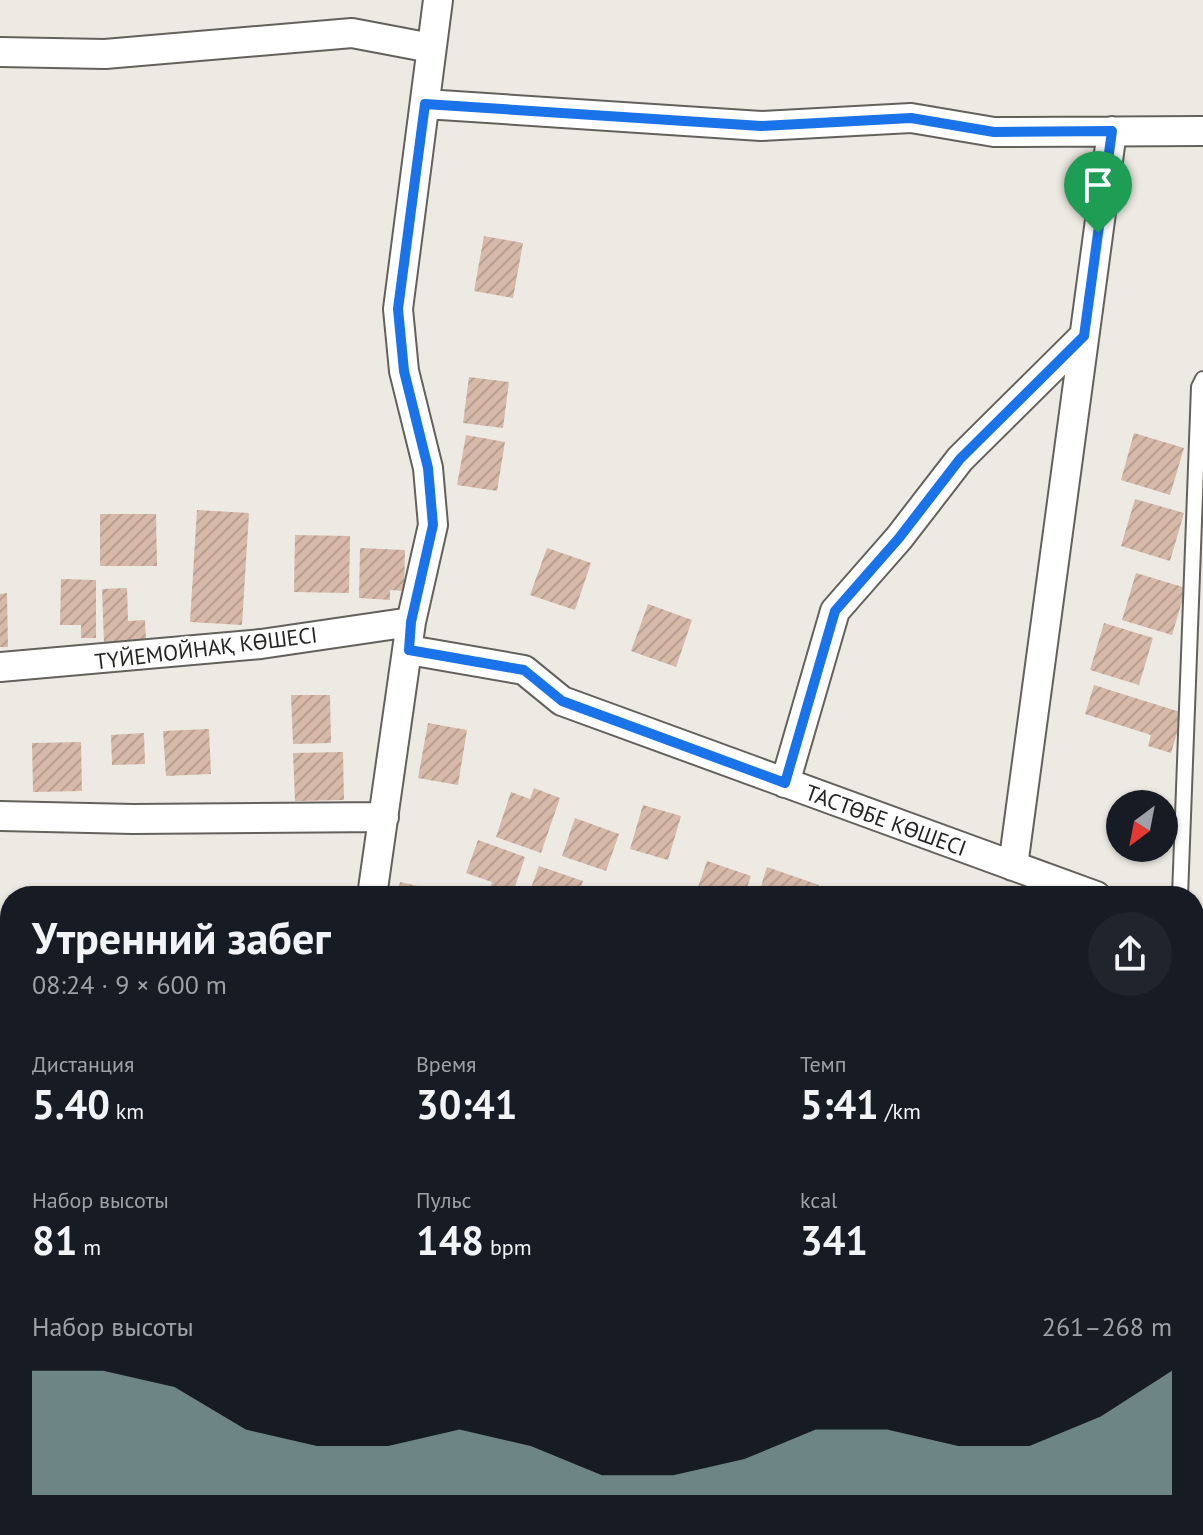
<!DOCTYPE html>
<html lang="ru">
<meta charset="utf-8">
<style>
:root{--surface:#171b24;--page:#20242c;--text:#f1f3f6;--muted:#9ea1a6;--accent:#92b2ad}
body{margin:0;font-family:"PT Sans",sans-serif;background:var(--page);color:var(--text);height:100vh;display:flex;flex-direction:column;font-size:30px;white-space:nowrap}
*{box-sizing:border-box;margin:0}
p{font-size:26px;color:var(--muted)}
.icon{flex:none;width:44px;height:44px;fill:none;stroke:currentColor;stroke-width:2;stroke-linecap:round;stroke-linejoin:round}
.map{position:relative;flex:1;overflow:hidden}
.sheet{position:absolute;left:0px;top:886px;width:1204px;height:650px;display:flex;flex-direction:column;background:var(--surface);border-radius:32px 32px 0 0;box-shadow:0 2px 6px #0004}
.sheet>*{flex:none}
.needle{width:52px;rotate:212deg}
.fabs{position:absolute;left:1106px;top:790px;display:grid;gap:16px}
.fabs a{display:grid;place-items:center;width:72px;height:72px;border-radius:50%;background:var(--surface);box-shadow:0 2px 6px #0004;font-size:40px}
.pin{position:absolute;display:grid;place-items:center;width:68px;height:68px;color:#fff;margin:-82px -34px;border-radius:50% 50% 50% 0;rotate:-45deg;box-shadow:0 0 8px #0007}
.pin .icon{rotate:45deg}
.round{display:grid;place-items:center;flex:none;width:84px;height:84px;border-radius:42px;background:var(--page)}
.headline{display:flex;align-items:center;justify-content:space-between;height:136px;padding:0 32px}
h1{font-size:44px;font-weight:700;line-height:60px}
.figures{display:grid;grid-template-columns:repeat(3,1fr);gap:12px;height:136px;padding:8px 32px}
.figures div{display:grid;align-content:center}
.figures b{font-size:40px;font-weight:700}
.figures small{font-size:22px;font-weight:400}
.figures p{font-size:22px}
.chart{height:224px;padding:16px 32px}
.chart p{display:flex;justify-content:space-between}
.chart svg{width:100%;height:144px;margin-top:8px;fill:var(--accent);opacity:.7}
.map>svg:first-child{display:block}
.building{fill:url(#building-hatch)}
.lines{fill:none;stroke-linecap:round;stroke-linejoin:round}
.service-casing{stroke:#63615b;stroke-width:18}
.minor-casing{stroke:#63615b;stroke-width:32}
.service{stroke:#fff;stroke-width:14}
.minor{stroke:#fff;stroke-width:28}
.route-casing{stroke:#fff;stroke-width:16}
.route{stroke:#1a73e8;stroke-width:10}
.labels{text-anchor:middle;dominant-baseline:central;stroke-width:6;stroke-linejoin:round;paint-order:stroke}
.street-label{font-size:22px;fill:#252321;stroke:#fff}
</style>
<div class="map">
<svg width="1203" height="1535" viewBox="0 0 1203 1535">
<defs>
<pattern id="building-hatch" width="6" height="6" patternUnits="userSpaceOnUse" patternTransform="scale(2)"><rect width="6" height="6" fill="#d6b9a8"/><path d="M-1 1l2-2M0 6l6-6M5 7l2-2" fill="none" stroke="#b89f90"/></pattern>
</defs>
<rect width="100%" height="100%" fill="#edeae3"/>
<!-- building -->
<path class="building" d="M 484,236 L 523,243 L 513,298 L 474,291 Z
M 469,377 L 509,382 L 503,428 L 463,423 Z
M 1134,433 L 1184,448 L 1170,495 L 1121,480 Z
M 466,435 L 505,442 L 497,491 L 457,485 Z
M 1135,499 L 1184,513 L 1170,561 L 1121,546 Z
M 197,510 L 249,513 L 242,625 L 190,622 Z
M 100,514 L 156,514 L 157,566 L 100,566 Z
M 295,535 L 350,536 L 349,593 L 294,592 Z
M 360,548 L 405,550 L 404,591 L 390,590 L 390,600 L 359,598 Z
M 547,548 L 591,563 L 575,610 L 530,595 Z
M 1136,573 L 1186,588 L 1172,635 L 1122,620 Z
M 61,579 L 96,580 L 96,638 L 81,638 L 81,625 L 60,625 Z
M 127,588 L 128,621 L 145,620 L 146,641 L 104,643 L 102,589 Z
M 7,593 L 8,647 L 0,647 L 0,594 Z
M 648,604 L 692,620 L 676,667 L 631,651 Z
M 1104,623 L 1153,638 L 1139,685 L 1090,670 Z
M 1094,685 L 1183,713 L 1171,753 L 1148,746 L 1151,735 L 1085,714 Z
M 291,695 L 330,695 L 331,743 L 293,744 Z
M 428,723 L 467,730 L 458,785 L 418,778 Z
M 209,729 L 211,774 L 166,776 L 163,731 Z
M 144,733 L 145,764 L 112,765 L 111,735 Z
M 81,742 L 82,791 L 33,792 L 32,743 Z
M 343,752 L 344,800 L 295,801 L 293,753 Z
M 534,788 L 560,798 L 541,853 L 496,837 L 511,792 L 530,799 Z
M 643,805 L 681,816 L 668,860 L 630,849 Z
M 575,818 L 619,834 L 606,871 L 562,856 Z
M 478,840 L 525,857 L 512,896 L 487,896 L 492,882 L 466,873 Z
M 707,861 L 751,876 L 744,896 L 695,896 Z
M 539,866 L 583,881 L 578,896 L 528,896 Z
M 767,867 L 819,885 L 815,896 L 758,896 Z
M 400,882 L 444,892 L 443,896 L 397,896 Z
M 212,886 L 212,896 L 163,896 L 163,888 Z
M 0,919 L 10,921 L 10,993 L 0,992 Z
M 1203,1016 L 1203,1069 L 1194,1066 L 1194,1041 Z
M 1194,1093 L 1203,1096 L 1203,1145 L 1194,1141 Z
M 1194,1297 L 1203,1300 L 1201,1353 L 1194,1351 Z
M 1194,1362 L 1203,1365 L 1203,1421 L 1194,1418 Z
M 391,1526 L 406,1526 L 433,1535 L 388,1535 Z
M 663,1526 L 706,1526 L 704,1535 L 689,1535 Z
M 823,1526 L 857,1526 L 882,1534 L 820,1535 Z
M 1032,1526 L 1086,1526 L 1083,1535 L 1029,1535 Z
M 1130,1526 L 1150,1526 L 1154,1527 L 1151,1535 L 1127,1535 Z
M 943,1529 L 963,1534 L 963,1535 L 942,1535 Z"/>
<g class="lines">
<!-- service casing -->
<g class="service-casing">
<path id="service" d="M 1180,896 L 1199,387 L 1203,379"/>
</g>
<!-- minor casing -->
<g class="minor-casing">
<path id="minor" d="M 0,52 L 105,54 L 352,33 L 431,48
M 425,104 L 761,126 L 911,118 L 994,132 L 1203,131
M 409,650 L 524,670 L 562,701 L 1096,896
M 0,667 L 261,644 L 411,622
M 785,783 L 835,611 L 899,538 L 960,459 L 1084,336
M 0,816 L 133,819 L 384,817
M 1013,866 L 1112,131
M 372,896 L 411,622 L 433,525 L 428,468 L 404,371 L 398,309 L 438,0
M 1194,931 L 1203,934
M 1194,1210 L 1203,1213
M 1194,1466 L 1203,1469
M 635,1526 L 661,1535
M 297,1535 L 298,1526"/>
</g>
<!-- service -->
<use href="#service" class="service"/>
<!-- minor -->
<use href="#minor" class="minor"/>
</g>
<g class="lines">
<!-- route casing -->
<g class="route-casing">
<path id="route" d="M 425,104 L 761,126 L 911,118 L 994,132 L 1112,131 L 1084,336 L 960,459 L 899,538 L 835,611 L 785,783 L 562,701 L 524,670 L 409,650 L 411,622 L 433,525 L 428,468 L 404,371 L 398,309 Z"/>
</g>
<!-- route -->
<use href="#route" class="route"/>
</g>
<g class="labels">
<!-- street labels -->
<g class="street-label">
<text transform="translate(206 648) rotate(-7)">ТҮЙЕМОЙНАҚ КӨШЕСІ</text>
<text transform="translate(886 820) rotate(20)">ТАСТӨБЕ КӨШЕСІ</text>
</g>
</g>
</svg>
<div class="fabs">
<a><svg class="needle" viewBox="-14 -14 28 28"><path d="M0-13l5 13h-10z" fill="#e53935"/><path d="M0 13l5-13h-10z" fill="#9ea1a6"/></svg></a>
</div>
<div class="pin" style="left:1098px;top:233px;background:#1e9e55"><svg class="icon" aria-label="arrive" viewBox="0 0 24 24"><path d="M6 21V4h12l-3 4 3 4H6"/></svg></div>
<section class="sheet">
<div class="headline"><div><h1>Утренний забег</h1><p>08:24 · 9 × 600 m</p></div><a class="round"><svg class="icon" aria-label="share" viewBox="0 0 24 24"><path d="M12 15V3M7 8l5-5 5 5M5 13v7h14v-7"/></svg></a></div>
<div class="figures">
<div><p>Дистанция</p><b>5.40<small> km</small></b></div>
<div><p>Время</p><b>30:41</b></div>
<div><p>Темп</p><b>5:41<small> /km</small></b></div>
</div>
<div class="figures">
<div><p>Набор высоты</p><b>81<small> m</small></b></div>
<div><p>Пульс</p><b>148<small> bpm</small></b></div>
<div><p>kcal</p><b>341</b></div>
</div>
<div class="chart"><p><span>Набор высоты</span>261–268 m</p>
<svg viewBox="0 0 160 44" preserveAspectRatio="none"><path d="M0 44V6L10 6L20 11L30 24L40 29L50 29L60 24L70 29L80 38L90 38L100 33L110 24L120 24L130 29L140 29L150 20L160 6V44z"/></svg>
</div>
</section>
</div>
